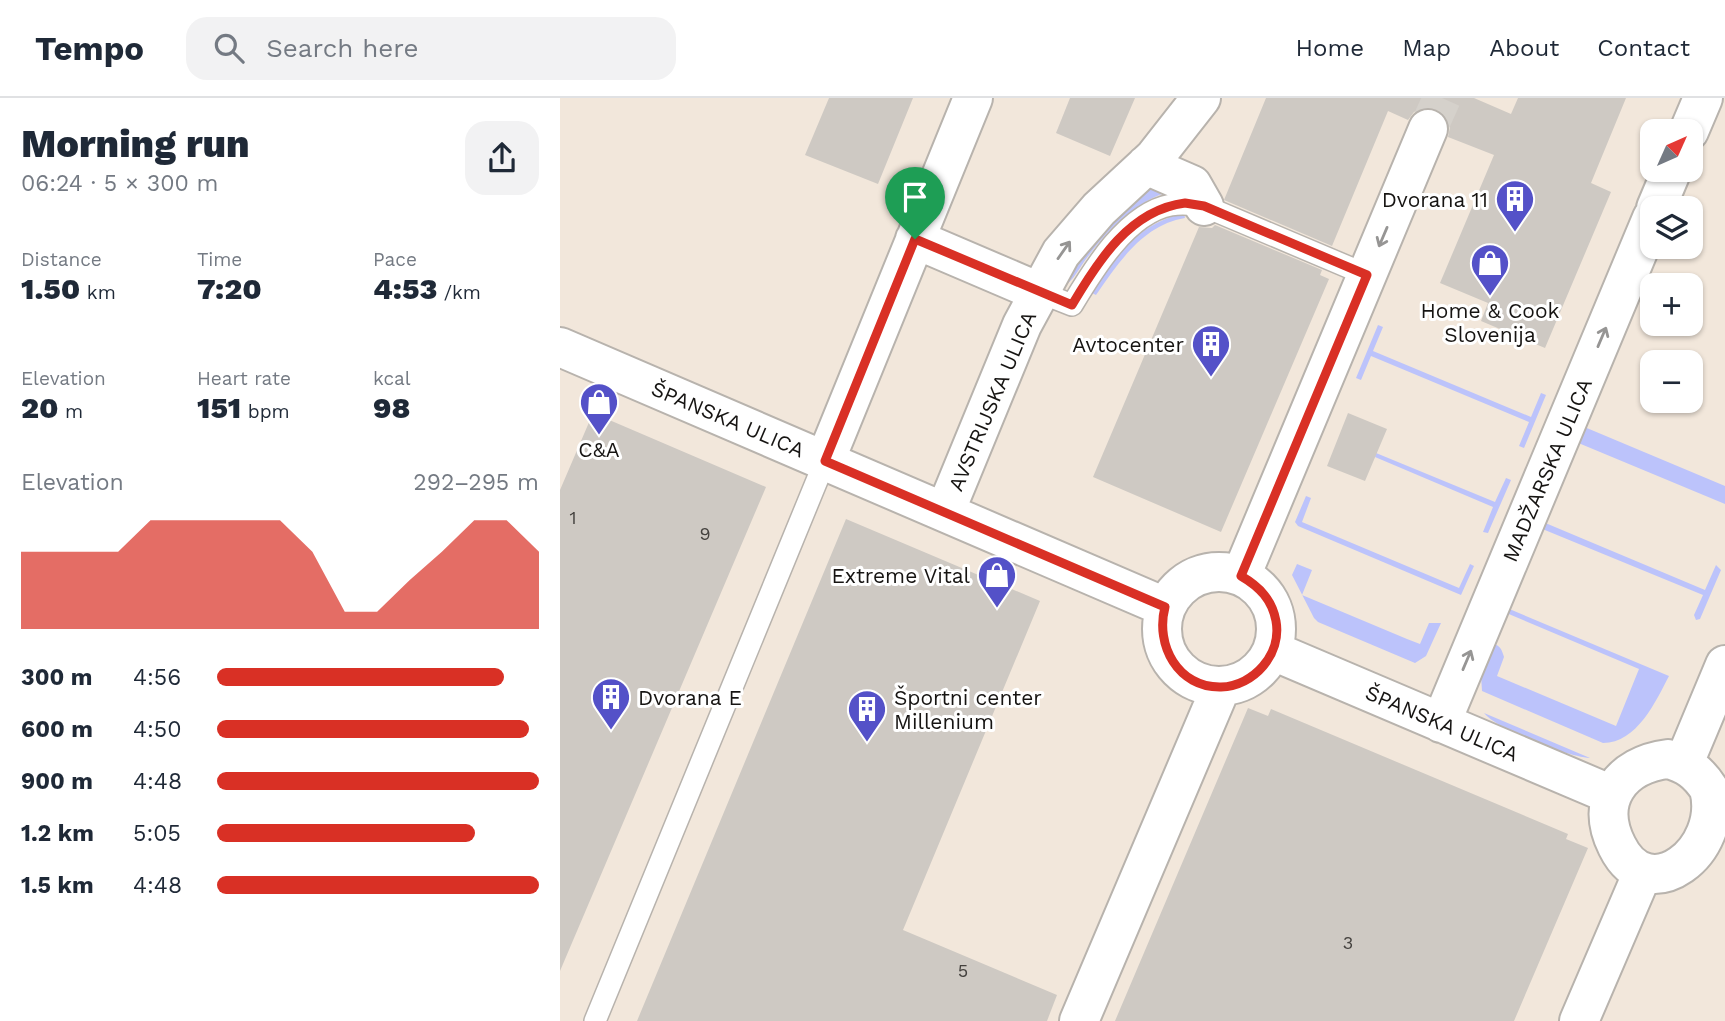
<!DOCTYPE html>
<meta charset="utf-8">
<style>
:root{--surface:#fff;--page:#f2f2f3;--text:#1f2937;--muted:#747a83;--line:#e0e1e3;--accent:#d93025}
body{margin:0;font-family:"Work Sans",sans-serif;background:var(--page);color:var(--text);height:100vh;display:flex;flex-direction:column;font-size:26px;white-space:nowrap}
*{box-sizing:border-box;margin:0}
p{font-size:23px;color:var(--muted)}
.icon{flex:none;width:38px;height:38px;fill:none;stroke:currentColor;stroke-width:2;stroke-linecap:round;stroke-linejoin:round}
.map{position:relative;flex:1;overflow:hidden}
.side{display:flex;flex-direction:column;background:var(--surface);width:560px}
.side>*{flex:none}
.needle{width:46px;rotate:45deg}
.fabs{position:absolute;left:1080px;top:21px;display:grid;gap:14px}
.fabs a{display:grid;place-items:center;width:63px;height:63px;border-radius:14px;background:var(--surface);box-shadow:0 2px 5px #0004;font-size:35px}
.pin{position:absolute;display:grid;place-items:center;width:60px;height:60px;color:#fff;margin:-72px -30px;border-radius:50% 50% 50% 0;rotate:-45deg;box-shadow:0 0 7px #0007}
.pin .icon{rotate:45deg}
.round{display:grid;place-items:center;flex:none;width:74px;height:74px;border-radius:21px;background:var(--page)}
.head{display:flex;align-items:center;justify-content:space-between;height:119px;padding:0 21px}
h1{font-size:38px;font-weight:800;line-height:52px}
.figures{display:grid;grid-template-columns:repeat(3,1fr);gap:10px;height:119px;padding:7px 21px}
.figures div{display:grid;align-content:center}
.figures b{font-size:30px;font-weight:800}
.figures small{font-size:19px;font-weight:400}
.figures p{font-size:19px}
.chart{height:196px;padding:14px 21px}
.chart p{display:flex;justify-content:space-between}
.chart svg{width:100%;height:126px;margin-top:7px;fill:var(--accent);opacity:.7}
ul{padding:0 21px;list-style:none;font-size:23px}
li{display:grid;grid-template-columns:112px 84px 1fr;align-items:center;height:52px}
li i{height:18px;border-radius:9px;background:var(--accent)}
header{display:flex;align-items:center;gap:42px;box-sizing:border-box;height:98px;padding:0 35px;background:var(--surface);border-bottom:2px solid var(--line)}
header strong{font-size:33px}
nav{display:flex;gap:38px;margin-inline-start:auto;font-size:24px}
.search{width:490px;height:63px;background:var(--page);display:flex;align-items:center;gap:18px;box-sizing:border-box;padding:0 24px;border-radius:21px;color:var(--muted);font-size:26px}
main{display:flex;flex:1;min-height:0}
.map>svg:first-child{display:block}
.built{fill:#f2e7db;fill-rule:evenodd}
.green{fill:#bcc3fb}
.building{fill:#cec9c3}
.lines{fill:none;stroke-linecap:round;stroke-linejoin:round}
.street-tunnel{stroke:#d5d1cb;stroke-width:38;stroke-dasharray:38 19;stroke-linecap:butt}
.lane-casing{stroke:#b8b3ad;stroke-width:24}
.street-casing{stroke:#b8b3ad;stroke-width:42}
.lane{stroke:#fff;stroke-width:21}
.street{stroke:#fff;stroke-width:38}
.oneway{stroke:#969594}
.route-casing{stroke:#fff;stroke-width:14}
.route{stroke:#d93025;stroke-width:9}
.labels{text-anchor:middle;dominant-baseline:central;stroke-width:6;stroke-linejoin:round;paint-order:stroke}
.number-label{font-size:18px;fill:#44413e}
.poi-label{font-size:21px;fill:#161412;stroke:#fff;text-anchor:end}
.street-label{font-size:21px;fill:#161412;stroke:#fff}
</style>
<header>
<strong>Tempo</strong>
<div class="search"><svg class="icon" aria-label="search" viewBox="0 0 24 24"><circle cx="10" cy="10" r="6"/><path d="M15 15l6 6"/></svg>Search here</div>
<nav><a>Home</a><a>Map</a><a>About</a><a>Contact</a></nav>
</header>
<main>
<section class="side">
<div class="head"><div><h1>Morning run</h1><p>06:24 · 5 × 300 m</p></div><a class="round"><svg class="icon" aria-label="share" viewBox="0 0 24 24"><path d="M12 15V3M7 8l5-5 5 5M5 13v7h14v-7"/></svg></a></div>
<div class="figures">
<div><p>Distance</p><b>1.50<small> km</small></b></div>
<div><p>Time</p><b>7:20</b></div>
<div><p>Pace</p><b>4:53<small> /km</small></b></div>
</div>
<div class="figures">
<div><p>Elevation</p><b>20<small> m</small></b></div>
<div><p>Heart rate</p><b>151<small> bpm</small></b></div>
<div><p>kcal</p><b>98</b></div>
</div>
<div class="chart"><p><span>Elevation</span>292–295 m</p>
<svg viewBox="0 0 160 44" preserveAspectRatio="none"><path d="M0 44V17L10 17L20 17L30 17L40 6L50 6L60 6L70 6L80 6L90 17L100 38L110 38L120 27L130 17L140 6L150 6L160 17V44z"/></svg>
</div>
<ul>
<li><b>300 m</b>4:56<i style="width:89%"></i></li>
<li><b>600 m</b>4:50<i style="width:97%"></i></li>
<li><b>900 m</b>4:48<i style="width:100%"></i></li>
<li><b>1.2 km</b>5:05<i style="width:80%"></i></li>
<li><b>1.5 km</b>4:48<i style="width:100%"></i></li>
</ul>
</section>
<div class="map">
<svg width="1165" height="923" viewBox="0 0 1165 923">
<rect width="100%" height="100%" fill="#f7f2ec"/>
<!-- built -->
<path class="built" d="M 0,0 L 1165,0 L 1165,923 L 0,923 ZM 1092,33 L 1130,33 L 1130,72 L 1092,72 ZM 1092,110 L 1130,110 L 1130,149 L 1092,149 ZM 1092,187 L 1130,187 L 1130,226 L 1092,226 ZM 1092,264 L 1130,264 L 1130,303 L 1092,303 Z"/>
<!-- green -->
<path class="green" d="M 597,89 L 610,93 C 576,104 551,128 530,156 C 522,165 516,179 507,186 L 504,184 L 536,134 L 585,94 Z
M 624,116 L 625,120 C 583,127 559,164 536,197 L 532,195 C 551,160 583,122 624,116 Z
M 818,227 L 823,229 L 813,253 L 971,319 L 981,295 L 986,297 L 964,350 L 959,348 L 969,324 L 811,258 L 801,282 L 796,280 Z
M 1022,328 L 1165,388 L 1165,406 L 1016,344 Z
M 816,355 L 935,404 L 946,380 L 951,382 L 928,435 L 923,434 L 933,409 L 815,359 Z
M 746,398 L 751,400 L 742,424 L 899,490 L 910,466 L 914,468 L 901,497 L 738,428 L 735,424 Z
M 983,424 L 1145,492 L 1156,467 L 1161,472 L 1140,521 L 1136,522 L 1134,517 L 1143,497 L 980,430 Z
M 737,466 L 752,472 L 742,497 L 847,541 L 860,546 L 869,525 L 881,525 L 866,558 L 855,565 L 758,524 L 754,520 L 732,477 Z
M 947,510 L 1109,578 C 1096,603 1077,645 1043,645 L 922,593 L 921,577 L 933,546 C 940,547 942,552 944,559 L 937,578 L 1056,628 L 1079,571 L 944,514 Z
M 924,615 L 1030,660 C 1006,658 939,633 924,615 Z"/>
<!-- building -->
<path class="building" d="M 269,0 L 353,0 L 318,86 L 245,57 Z
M 510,0 L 575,0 L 550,58 L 496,35 Z
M 706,0 L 914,0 L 951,16 L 958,0 L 1066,0 L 1031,85 L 1051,94 L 985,250 L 921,223 L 928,205 L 880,185 L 934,57 L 888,39 L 890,29 L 886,18 L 876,11 L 865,9 L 854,14 L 848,22 L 828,13 L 772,148 L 664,102 Z
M 655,127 L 762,172 L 760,177 L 769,181 L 661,434 L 533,379 L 639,129 L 652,130 Z
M 33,315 L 206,389 L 0,873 L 0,392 Z
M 788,315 L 827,331 L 805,383 L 767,368 Z
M 286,421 L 480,503 L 343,832 L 497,897 L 487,923 L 77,923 Z
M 688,610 L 708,618 L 711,611 L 1008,736 L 1006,741 L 1028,750 L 954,923 L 555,923 Z"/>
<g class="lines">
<!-- street-tunnel -->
<path class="street-tunnel" d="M 868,31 L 882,0"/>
<!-- lane casing -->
<g class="lane-casing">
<path id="lane" d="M 479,194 L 512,207 C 533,172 567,115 611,107 C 622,105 632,106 644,108 L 807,177
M 35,923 L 265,363"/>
</g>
<!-- street casing -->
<g class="street-casing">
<path id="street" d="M 1129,33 L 1143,0
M 586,67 L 632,87 L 644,108
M 1096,110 L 1112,72
M 355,141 L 479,194
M 0,249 L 605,509
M 265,363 L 413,0
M 385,414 L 462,227 L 501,155 L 539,111 L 594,60 L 641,0
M602 531a57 57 0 1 1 114 0a57 57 0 1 1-114 0Z
M 681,478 L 868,31
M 713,553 L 1052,697
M 881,625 L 1092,120
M 1108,661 C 1127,666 1138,674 1149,691 C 1165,752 1089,813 1057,748 C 1034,703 1060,667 1108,661 Z
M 1124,665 L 1165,567
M 519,923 L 661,589
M 1019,923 L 1083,774"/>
</g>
<!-- lane -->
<use href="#lane" class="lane"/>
<!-- street -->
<use href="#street" class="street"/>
</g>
<!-- one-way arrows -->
<defs><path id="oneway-shaft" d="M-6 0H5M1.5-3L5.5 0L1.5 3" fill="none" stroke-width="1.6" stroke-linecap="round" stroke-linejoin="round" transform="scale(1.75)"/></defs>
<g class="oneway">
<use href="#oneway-shaft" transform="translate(823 139) rotate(113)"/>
<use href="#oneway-shaft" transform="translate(504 152) rotate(-55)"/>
<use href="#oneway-shaft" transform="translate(1042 239) rotate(-67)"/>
<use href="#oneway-shaft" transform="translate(907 562) rotate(-67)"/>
</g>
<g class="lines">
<!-- route casing -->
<g class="route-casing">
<path id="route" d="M 625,105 L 644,108 L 807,177 L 681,478 C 700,489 712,502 716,523 C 722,556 694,588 661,589 C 618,590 595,547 605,509 L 265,363 L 355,141 L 512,207 C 538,163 570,112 625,105 Z"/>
</g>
<!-- route -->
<use href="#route" class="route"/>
</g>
<!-- icons -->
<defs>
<g id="building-pin" transform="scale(2.0125)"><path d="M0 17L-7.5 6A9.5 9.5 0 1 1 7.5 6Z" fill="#5451c8" stroke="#fff"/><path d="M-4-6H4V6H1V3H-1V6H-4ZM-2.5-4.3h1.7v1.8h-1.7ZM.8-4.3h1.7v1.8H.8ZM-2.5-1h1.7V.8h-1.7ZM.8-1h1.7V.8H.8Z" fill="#fff"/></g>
<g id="shop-pin" transform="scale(2.0125)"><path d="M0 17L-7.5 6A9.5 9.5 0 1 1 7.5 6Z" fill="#5451c8" stroke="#fff"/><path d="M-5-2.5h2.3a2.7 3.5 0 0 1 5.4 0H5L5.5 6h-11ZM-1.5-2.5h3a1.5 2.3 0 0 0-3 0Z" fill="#fff"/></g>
</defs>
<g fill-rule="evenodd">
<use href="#building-pin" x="955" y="101"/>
<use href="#shop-pin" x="930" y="165"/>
<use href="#building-pin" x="651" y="246"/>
<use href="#shop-pin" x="39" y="304"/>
<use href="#shop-pin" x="437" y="477"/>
<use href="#building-pin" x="51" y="599"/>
<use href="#building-pin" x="307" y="611"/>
</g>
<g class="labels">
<!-- number labels -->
<g class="number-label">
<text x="13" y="419">1</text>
<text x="145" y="435">9</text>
<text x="788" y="844">3</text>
<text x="403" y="872">5</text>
</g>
<!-- poi labels -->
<g class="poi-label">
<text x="928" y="101">Dvorana 11</text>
<text x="930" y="212" text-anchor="middle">Home &amp; Cook<tspan x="930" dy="24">Slovenija</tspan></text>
<text x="624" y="246">Avtocenter</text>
<text x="39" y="351" text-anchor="middle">C&amp;A</text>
<text x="410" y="477">Extreme Vital</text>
<text x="78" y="599" text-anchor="start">Dvorana E</text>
<text x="334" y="599" text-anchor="start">Športni center<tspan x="334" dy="24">Millenium</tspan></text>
</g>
<!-- street labels -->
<g class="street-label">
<text transform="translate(432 303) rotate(-67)">AVSTRIJSKA ULICA</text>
<text transform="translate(168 321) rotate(23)">ŠPANSKA ULICA</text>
<text transform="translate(987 372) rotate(-67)">MADŽARSKA ULICA</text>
<text transform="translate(882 625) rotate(23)">ŠPANSKA ULICA</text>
</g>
</g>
</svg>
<div class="fabs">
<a><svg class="needle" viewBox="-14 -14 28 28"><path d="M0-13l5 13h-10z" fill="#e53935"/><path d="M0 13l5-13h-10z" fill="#747a83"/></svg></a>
<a><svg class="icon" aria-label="layers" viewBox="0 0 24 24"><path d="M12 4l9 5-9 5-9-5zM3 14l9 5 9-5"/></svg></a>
<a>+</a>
<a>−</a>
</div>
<div class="pin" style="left:355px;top:141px;background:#1e9e55"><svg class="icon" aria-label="arrive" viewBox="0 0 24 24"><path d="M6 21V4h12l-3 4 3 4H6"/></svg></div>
</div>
</main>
